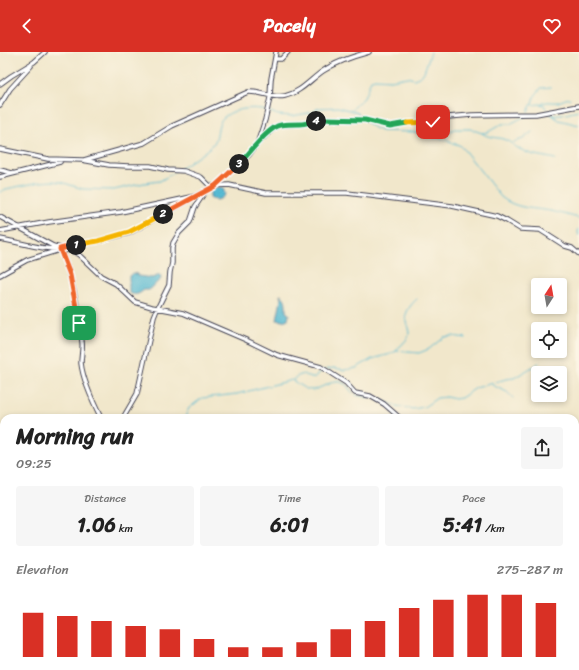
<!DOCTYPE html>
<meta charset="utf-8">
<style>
:root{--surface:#fff;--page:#f6f6f6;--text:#222;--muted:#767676;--accent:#d93025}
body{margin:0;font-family:Sriracha,sans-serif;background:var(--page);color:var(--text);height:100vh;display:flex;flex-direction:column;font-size:15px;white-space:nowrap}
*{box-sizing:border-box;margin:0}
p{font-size:13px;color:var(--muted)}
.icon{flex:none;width:22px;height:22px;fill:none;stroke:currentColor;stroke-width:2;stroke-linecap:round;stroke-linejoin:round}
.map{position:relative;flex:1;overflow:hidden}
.panel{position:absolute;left:0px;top:362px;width:579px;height:256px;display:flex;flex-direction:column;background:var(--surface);border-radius:12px 12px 0 0;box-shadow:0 2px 6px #0003}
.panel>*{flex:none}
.needle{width:26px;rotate:11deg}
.tools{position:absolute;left:531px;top:226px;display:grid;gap:8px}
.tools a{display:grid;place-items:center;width:36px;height:36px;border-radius:4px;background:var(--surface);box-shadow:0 2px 6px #0003;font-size:20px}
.pin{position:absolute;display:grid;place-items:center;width:34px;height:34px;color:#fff;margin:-17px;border-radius:8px;box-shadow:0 2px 6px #0006}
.km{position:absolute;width:20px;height:20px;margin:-10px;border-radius:50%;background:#222;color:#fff;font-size:11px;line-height:20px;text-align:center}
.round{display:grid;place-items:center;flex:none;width:42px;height:42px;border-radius:4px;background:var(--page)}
.summary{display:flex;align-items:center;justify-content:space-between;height:68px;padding:0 16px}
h1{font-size:22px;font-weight:700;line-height:30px}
.metrics{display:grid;grid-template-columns:repeat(3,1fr);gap:6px;height:68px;padding:4px 16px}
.metrics div{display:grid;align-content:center;border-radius:4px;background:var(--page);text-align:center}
.metrics b{font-size:20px;font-weight:700}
.metrics small{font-size:11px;font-weight:400}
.metrics p{font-size:11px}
.chart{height:112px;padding:8px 16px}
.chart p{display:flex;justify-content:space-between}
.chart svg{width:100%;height:72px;margin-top:4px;stroke:var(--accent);stroke-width:6}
header{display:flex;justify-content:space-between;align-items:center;height:52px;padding:0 16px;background:var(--accent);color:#fff;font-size:18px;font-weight:700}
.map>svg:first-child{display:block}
.water{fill:#52b8d1;stroke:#3a6d86}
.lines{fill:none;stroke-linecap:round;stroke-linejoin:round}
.stream{stroke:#52b8d1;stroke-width:1}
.minor-casing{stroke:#414051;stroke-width:5.5}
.minor{stroke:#fff;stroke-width:3.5}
.split-1-casing{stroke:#fff;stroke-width:8}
.split-2-casing{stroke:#fff;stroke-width:8}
.split-3-casing{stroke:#fff;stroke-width:8}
.split-4-casing{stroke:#fff;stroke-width:8}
.split-5-casing{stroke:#fff;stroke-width:8}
.split-6-casing{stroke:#fff;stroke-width:8}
.split-1{stroke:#f0652b;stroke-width:5}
.split-2{stroke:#f5b400;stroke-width:5}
.split-3{stroke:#f0652b;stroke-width:5}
.split-4{stroke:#22a559;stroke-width:5}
.split-5{stroke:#22a559;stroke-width:5}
.split-6{stroke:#f5b400;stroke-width:5}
</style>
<header><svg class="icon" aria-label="back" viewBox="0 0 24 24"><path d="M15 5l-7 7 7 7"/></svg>Pacely<svg class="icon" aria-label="heart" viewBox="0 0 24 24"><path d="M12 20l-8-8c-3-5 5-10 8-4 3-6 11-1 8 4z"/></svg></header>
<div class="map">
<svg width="579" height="618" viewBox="0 0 579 618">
<rect width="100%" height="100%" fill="#fcf5e5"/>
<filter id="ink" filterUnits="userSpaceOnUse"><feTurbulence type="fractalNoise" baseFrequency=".025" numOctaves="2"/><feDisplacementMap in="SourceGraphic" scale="8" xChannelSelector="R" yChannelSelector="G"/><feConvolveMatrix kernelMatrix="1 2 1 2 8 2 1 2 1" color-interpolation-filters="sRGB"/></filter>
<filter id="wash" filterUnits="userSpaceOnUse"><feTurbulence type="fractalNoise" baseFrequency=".012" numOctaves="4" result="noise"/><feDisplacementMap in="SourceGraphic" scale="16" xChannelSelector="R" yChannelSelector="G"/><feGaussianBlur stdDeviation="0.9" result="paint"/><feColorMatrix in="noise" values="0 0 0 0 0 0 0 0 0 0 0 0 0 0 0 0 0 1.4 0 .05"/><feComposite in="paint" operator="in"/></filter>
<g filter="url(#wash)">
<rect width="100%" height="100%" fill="#f1e7cb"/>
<!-- water -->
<path class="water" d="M 219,135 L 223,136 L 225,142 C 222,147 216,150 210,146 L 210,140 L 212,137 Z
M 133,221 L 137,222 L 138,224 L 152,226 L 160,223 L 161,227 C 156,230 154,235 149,238 L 144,238 C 139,242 136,244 129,241 L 129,224 Z
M 280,243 C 287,245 286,253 286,260 L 289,262 L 288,267 L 283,269 L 277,268 L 281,248 Z"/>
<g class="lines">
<!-- stream -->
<path class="stream" d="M 532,52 L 534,45 L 541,36 L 551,35
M 541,52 C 548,48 552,51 558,50 C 562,49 566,46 570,46
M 353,57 L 358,51 L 364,46 L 371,28 L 375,27 L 391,28 L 407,25 L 414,27 L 421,24 L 424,20 L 431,0
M 268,59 L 278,63 L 292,64 L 313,60 L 318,56 L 338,55 L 357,60 L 364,67
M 528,60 L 531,53 L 540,52 L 544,53 L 547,58
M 549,61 C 557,67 570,60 579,59
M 552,63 L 559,68 L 579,73
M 366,70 L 374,76 L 381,79 L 414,80 L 434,86 L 438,86 L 454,77 L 470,77 L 482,81 L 488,80 L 502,72 L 510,72 L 527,63
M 482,81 C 488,86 496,85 503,87 C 512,90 514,95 522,98 C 532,104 544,104 555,107
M 440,86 L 459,93 L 464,98 L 501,145 C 516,157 533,156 551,159 C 561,161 570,164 579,166
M 514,90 L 523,87 L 532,80
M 180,117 C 188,111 209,98 214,91 C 218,85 217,76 220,70 C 227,57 253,54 265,58
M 0,140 L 6,137 L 40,130 L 53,129 L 61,130 L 83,137 L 114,138 L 144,131 L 160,129 L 175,120
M 579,177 L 578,180 L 579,184
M 396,299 L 408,286 L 409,282 C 409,277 407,274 406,269 C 404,261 411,252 417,247
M 327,317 L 334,316 L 345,318 L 356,316 L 372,307 L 391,302 L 396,299 L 419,301 L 429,297 L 444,285 L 452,284 L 466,286
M 293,328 L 298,324 L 304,322 L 311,326 L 315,326 L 320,320 L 324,318
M 492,333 L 507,340 L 513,346
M 356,343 L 370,346
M 381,348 L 396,354 L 413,357 L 424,355 L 437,346 L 446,345 L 455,347 L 461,346 L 476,336 L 506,327 L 514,326 L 539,311
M 187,366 L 187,360 L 189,356 L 202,346 L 237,342 L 292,328 C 298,332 305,338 312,338 C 322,337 334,325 345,332 C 348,334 350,339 353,341
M 0,438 L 4,437
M 575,459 L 577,459
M 0,480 L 4,486
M 575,508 L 579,509
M 575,510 L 579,515
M 134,614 L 135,618
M 181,614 L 181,618
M 238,614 L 238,618
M 443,614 L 446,618
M 487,614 L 493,618
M 238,616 L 246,618"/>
</g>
</g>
<g filter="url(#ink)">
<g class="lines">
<!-- minor casing -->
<g class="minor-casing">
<path id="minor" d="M 275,7 L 281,7 L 288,0
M 0,32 L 11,24 L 34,10 L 45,0
M 0,53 L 10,37 L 31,14
M 258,91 L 274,76 L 280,73 L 302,72 L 325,67 L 365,68 L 390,74 L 407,71 L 433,70 L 448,65 L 472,63 L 536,62 L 579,54
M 0,97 L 48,107 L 82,108 L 109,113 L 128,114 L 150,114 L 168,118 L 184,119 L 201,125 L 210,134 L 229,133 L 266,141 L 347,141 L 452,154 L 497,164 L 507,169 L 520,177 L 540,178 L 565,194 L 572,196 L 579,202
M 84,108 L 144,91 L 172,74 L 248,40 C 261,39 272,47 285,44 C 300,41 311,27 323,19 C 336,10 354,4 369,0
M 0,118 L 12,121
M 0,125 L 60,110
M 0,165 L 53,194 L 74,200 L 79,203 L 101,224 L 116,232 L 135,250 L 152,255 L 183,261 L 246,288 L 277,303 L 321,315 L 346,331 L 355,341 L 370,344 L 384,352 L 400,366
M 0,179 L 49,170 L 121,160 L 196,144 L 215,134 L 249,103 L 257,92 L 265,68 L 270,46 L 271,27 L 276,0
M 0,187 C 20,190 41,198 60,197 C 73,226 79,259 82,290 C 83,297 81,304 81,311 C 83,329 93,350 101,366
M 62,197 L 98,189 L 129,181 L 191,147
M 0,223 L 27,208 L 56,199
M 123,366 L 137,342 L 154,265 L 158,255 L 169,233 L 170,220 L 172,211 L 172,196 L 173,191 L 179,181 L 190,170 L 195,155 L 205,140
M 0,385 L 4,385
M 575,451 L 579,452
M 205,614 L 206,618
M 386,618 L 387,614"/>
</g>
<!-- minor -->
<use href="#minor" class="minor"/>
</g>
</g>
<g class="lines" filter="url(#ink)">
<!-- split-1 casing -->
<g class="split-1-casing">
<path id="split-1" d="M 76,193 L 60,197 L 70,223 L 79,271"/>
</g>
<!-- split-2 casing -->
<g class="split-2-casing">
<path id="split-2" d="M 76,193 L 98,189 L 129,180 L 163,162"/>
</g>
<!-- split-3 casing -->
<g class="split-3-casing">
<path id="split-3" d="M 163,162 L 215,134 L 239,112"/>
</g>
<!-- split-4 casing -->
<g class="split-4-casing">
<path id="split-4" d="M 239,112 C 249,102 268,75 281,73 C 287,72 294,72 300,72 C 305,72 310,70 316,69"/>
</g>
<!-- split-5 casing -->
<g class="split-5-casing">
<path id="split-5" d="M 316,69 L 325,67 L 365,68 L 390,74 L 407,71"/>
</g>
<!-- split-6 casing -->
<g class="split-6-casing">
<path id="split-6" d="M 407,71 L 433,70"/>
</g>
<!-- split-1 -->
<use href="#split-1" class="split-1"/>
<!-- split-2 -->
<use href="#split-2" class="split-2"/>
<!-- split-3 -->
<use href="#split-3" class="split-3"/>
<!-- split-4 -->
<use href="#split-4" class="split-4"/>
<!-- split-5 -->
<use href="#split-5" class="split-5"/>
<!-- split-6 -->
<use href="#split-6" class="split-6"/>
</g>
</svg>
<div class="tools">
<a><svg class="needle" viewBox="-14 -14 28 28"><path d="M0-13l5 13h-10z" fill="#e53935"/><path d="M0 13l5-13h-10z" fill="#767676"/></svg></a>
<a><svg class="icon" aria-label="locate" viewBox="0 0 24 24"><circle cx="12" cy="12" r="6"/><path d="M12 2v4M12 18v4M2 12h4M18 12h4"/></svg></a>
<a><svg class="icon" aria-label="layers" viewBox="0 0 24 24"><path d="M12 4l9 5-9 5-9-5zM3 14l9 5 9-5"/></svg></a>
</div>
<div class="pin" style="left:79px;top:271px;background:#1e9e55"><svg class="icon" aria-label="arrive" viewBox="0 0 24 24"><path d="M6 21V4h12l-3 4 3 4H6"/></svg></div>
<div class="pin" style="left:433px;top:70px;background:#d93025"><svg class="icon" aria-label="check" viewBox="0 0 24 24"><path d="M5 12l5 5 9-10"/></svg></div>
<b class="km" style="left:76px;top:193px">1</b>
<b class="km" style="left:163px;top:162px">2</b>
<b class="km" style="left:239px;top:112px">3</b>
<b class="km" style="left:316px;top:69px">4</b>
<section class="panel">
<div class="summary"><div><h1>Morning run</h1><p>09:25</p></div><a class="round"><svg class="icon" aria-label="share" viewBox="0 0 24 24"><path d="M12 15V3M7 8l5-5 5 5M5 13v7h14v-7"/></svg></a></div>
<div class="metrics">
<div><p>Distance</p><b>1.06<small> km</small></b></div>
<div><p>Time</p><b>6:01</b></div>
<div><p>Pace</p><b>5:41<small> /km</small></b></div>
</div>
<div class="chart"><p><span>Elevation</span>275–287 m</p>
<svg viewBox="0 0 160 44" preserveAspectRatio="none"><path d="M5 44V17M15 44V19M25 44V22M35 44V25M45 44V27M55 44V33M65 44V38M75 44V38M85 44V35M95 44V27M105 44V22M115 44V14M125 44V9M135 44V6M145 44V6M155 44V11"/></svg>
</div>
</section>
</div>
